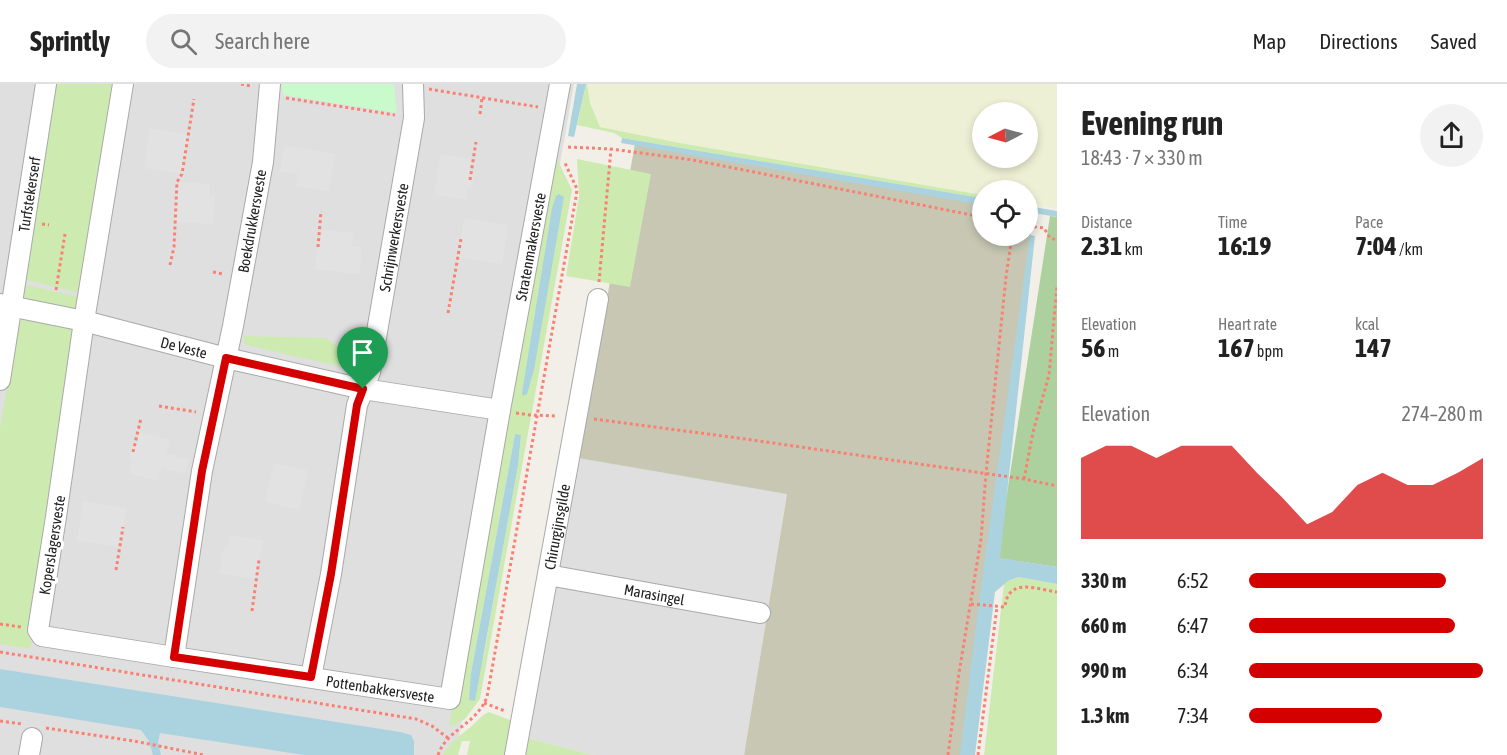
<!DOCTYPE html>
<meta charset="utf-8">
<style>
:root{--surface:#fff;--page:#f2f2f2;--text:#222;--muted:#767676;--line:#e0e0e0;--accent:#d40000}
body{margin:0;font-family:"Asap Condensed",sans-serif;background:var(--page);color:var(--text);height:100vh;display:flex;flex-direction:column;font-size:22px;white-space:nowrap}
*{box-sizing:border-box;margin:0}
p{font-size:20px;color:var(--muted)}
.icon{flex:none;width:33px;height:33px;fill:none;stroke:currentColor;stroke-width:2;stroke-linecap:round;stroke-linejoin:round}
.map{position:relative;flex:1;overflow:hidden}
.sheet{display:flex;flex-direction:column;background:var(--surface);width:450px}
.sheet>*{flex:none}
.needle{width:39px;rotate:264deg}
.buttons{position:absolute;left:972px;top:18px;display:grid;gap:12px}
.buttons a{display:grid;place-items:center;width:66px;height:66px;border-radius:50%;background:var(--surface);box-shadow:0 3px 9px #0003;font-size:30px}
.pin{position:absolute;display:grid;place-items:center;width:51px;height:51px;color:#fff;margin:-62px -26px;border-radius:50% 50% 50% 0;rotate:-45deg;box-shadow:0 0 6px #0007}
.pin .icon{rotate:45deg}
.round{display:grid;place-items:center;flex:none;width:63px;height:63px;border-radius:32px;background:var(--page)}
.head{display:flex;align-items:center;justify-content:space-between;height:102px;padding:0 24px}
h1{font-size:33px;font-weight:700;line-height:45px}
.metrics{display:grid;grid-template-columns:repeat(3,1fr);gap:9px;height:102px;padding:6px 24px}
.metrics div{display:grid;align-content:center}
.metrics b{font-size:26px;font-weight:700}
.metrics small{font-size:16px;font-weight:400}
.metrics p{font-size:16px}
.chart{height:168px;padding:12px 24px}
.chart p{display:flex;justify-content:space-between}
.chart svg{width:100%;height:108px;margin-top:6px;fill:var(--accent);opacity:.7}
ul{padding:0 24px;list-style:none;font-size:20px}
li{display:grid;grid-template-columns:96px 72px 1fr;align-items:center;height:45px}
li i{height:15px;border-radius:8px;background:var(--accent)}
header{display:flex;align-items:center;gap:36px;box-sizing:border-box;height:84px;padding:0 30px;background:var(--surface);border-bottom:2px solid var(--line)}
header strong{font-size:28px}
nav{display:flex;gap:33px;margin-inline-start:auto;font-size:21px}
.search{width:420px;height:54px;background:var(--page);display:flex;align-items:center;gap:15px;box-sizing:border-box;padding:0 21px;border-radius:33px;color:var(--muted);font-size:22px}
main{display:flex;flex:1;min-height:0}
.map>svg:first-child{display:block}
.residential{fill:#e0dfdf}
.construction{fill:#c7c7b4}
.farmland{fill:#eef0d5;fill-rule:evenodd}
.grass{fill:#cdebb0;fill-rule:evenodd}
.forest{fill:#add19e}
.park{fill:#c8facc}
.parking{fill:#e2e2e2}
.water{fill:#aad3df}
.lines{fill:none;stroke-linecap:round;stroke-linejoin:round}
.minor-casing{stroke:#a9a9a9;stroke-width:22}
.path{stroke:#fa8072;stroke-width:3;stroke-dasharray:3 3;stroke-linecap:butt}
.minor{stroke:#fff;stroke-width:20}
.route-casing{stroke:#fff;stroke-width:12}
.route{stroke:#d40000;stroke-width:8}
.labels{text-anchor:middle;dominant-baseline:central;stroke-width:6;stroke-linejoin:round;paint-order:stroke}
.street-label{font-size:15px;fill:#222;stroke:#fff}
</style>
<header>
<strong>Sprintly</strong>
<div class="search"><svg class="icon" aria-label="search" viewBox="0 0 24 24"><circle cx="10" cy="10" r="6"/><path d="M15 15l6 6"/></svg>Search here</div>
<nav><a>Map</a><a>Directions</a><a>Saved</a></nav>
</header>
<main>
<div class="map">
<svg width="1057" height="671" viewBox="0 0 1057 671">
<rect width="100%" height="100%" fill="#f2efe9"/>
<!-- residential -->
<path class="residential" d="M 0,0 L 574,0 L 456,671 L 0,671 Z
M 578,374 L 787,409 L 744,671 L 593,671 L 527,654 Z"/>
<!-- construction -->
<path class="construction" d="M 635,60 L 982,120 L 982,152 L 1028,152 L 1028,128 L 1030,129 L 1032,142 L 988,474 L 970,671 L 744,671 L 787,410 L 578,374 Z"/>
<!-- farmland -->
<path class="farmland" d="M 587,0 L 1057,0 L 1057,125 L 1028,119 L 1028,106 L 982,106 L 982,111 L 680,59 L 600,43 L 590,19 ZM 982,28 L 1028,28 L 1028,74 L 982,74 Z"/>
<!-- grass -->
<path class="grass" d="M 53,0 L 116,0 L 84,210 L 22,195 Z
M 586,0 L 587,0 L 590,19 L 600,43 L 680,59 L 982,111 L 982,114 L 622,54 L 614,49 L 577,41 Z
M 557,75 L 572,106 L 480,615 L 465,635 L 449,643 L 550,80 ZM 515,350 L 521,352 L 518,382 L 483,575 L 471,589 Z
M 577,75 L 651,90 L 630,203 L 566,192 L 579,112 Z
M 22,200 L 84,214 L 79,224 L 74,226 L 24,216 L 21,212 Z
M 18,235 L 76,245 L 30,565 L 0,560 L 0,345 Z
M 244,252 L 326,254 L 361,280 L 359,287 L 246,261 L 243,258 Z
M 1018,493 L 1057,500 L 1057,671 L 984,671 L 1004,500 L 1008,497 Z
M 489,628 L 510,636 L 511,638 L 507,671 L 467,671 L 470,657 L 462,657 L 458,671 L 443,671 C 450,657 463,650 474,640 C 479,635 483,630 489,628 Z
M 527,654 L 593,671 L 524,671 Z"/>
<!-- forest -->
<path class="forest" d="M 1050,132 L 1057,133 L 1057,483 L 997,474 Z"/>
<!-- park -->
<path class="park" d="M 282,0 L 394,0 L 397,29 L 283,11 Z"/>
<!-- parking -->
<path class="parking" d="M 150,44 L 188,50 L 182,90 L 144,84 Z
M 284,62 L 335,70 L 329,107 L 296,102 L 298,90 L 280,87 Z
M 441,70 L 471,75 L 469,87 L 474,88 L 471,104 L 467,104 L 465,116 L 434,111 Z
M 177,98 L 210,100 L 209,112 L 215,113 L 213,140 L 175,138 Z
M 464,134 L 508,141 L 502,180 L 458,173 Z
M 320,146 L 354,149 L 352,162 L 362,163 L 359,190 L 315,185 Z
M 140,348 L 170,356 L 166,369 L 189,375 L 185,390 L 162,384 L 158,397 L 129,389 L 132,376 L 129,375 L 132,360 L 136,361 Z
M 274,379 L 308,387 L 299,426 L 265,418 Z
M 83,417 L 126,424 L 120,463 L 77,457 Z
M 230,451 L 263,456 L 256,495 L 219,489 L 224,463 L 228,463 Z"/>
<!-- water -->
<path class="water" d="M 577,0 L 586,0 L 574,53 L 568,52 Z
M 622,54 L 982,114 L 982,121 L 621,59 Z
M 559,110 L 564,113 L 534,286 L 527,310 L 523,312 L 522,309 L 552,124 L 556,112 Z
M 1028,122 L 1057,127 L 1057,133 L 1028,128 Z
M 1030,151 L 1035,152 L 1000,474 L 1057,483 L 1057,500 L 1018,493 L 1008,497 L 995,508 L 975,671 L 960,671 L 978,525 Z
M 515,350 L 521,351 L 518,382 L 475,617 L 469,616 L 471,589 Z
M 0,585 L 400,648 L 411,651 L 414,657 L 414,671 L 304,671 L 160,649 L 158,658 L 161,671 L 153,671 L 149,657 L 141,646 L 0,623 Z"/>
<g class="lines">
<!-- minor casing -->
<g class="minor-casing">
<g id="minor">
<path d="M 123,0 L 84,237 L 56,433 L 38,546 L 42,552 L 174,573"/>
<path id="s1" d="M 270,0 L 263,78 L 233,242 L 202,387 L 174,573 L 450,615 L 500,326 L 560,0"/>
<path id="s2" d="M 0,220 L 84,237 L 226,274 L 363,305 L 500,326"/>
<path id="s3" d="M 0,296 L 46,0"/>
<path id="s4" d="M 548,491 L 760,529"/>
<path id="s5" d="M 311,593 L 331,490 L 357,321 L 370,288 L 414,34 L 413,0"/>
<path d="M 29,671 L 32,654"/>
<path id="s6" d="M 515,671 L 598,215"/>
</g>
</g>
<!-- path -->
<path class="path" d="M 241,0 L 251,2
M 429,5 L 538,23
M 286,14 L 395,31
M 480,30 L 482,14
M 568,63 L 611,65 L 693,76 L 982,133
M 470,96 L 476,58
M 42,140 L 49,141
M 1028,142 L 1044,144 L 1050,154 L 1057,156
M 318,163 L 321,127
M 170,181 L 174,163 L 177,98 L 182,90 L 194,15
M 213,188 L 223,190
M 599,198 L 611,65
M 56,206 L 65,150
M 448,229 L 461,155
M 159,322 L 196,328
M 516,329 L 530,331 L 557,332
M 594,335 L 738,354 L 1024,395 L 1057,402
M 133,368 L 141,334
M 1024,395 L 1033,348 L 1049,291 L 1057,202
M 116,486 L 123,443
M 971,520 L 1005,523 C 1008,493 1036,505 1057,508
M 252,527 L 259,476
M 0,540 L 21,543
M 0,568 L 416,635 L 432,642 L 448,654
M 484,619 L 505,627
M 0,637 L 22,640
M 46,644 L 134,657 L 204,671
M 438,671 C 447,645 476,641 487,613 L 576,113 L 577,105 L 565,79
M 948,671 L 959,589 L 981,455 L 986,389 L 1006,193 L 1012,152
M 978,671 L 997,523"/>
<!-- minor -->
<use href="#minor" class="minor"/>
</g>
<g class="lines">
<!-- route casing -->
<g class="route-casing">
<path id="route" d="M 226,274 L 363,305 L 357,321 L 331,490 L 311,593 L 174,573 L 202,387 Z"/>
</g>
<!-- route -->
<use href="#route" class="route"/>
</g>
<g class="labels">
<!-- street labels -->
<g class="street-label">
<text stroke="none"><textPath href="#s3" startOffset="188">Turfstekerserf</textPath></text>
<text transform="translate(252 137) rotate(-80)">Boekdrukkersveste</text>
<text stroke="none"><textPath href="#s5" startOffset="448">Schrijnwerkersveste</textPath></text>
<text stroke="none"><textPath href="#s1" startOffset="1320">Stratenmakersveste</textPath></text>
<text stroke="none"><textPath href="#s2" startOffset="189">De Veste</textPath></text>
<text stroke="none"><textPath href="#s6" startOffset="232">Chirurgijnsgilde</textPath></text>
<text transform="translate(52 461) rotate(-81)">Koperslagersveste</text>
<text stroke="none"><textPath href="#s4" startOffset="108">Marasingel</textPath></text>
<text stroke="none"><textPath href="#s1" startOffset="790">Pottenbakkersveste</textPath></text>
</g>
</g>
</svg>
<div class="buttons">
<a><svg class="needle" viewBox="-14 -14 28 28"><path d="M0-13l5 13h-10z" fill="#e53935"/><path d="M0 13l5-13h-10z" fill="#767676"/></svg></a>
<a><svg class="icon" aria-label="locate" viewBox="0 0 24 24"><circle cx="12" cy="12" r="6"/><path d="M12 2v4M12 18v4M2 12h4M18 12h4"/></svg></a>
</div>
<div class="pin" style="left:363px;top:305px;background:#1e9e55"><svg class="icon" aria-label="arrive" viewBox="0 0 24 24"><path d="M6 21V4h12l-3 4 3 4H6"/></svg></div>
</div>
<section class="sheet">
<div class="head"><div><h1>Evening run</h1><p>18:43 · 7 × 330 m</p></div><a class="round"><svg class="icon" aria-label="share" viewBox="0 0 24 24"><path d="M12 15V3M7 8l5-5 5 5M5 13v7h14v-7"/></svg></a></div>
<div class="metrics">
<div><p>Distance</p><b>2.31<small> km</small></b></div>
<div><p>Time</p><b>16:19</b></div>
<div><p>Pace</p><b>7:04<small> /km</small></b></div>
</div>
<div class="metrics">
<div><p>Elevation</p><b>56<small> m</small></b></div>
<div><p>Heart rate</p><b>167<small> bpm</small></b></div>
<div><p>kcal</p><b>147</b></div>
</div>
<div class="chart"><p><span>Elevation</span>274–280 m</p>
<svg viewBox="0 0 160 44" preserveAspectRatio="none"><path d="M0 44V11L10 6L20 6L30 11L40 6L50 6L60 6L70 17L80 27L90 38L100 33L110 22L120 17L130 22L140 22L150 17L160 11V44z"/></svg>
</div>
<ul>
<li><b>330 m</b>6:52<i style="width:84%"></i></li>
<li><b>660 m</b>6:47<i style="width:88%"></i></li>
<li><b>990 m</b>6:34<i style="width:100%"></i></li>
<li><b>1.3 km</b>7:34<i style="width:57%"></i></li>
</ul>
</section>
</main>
